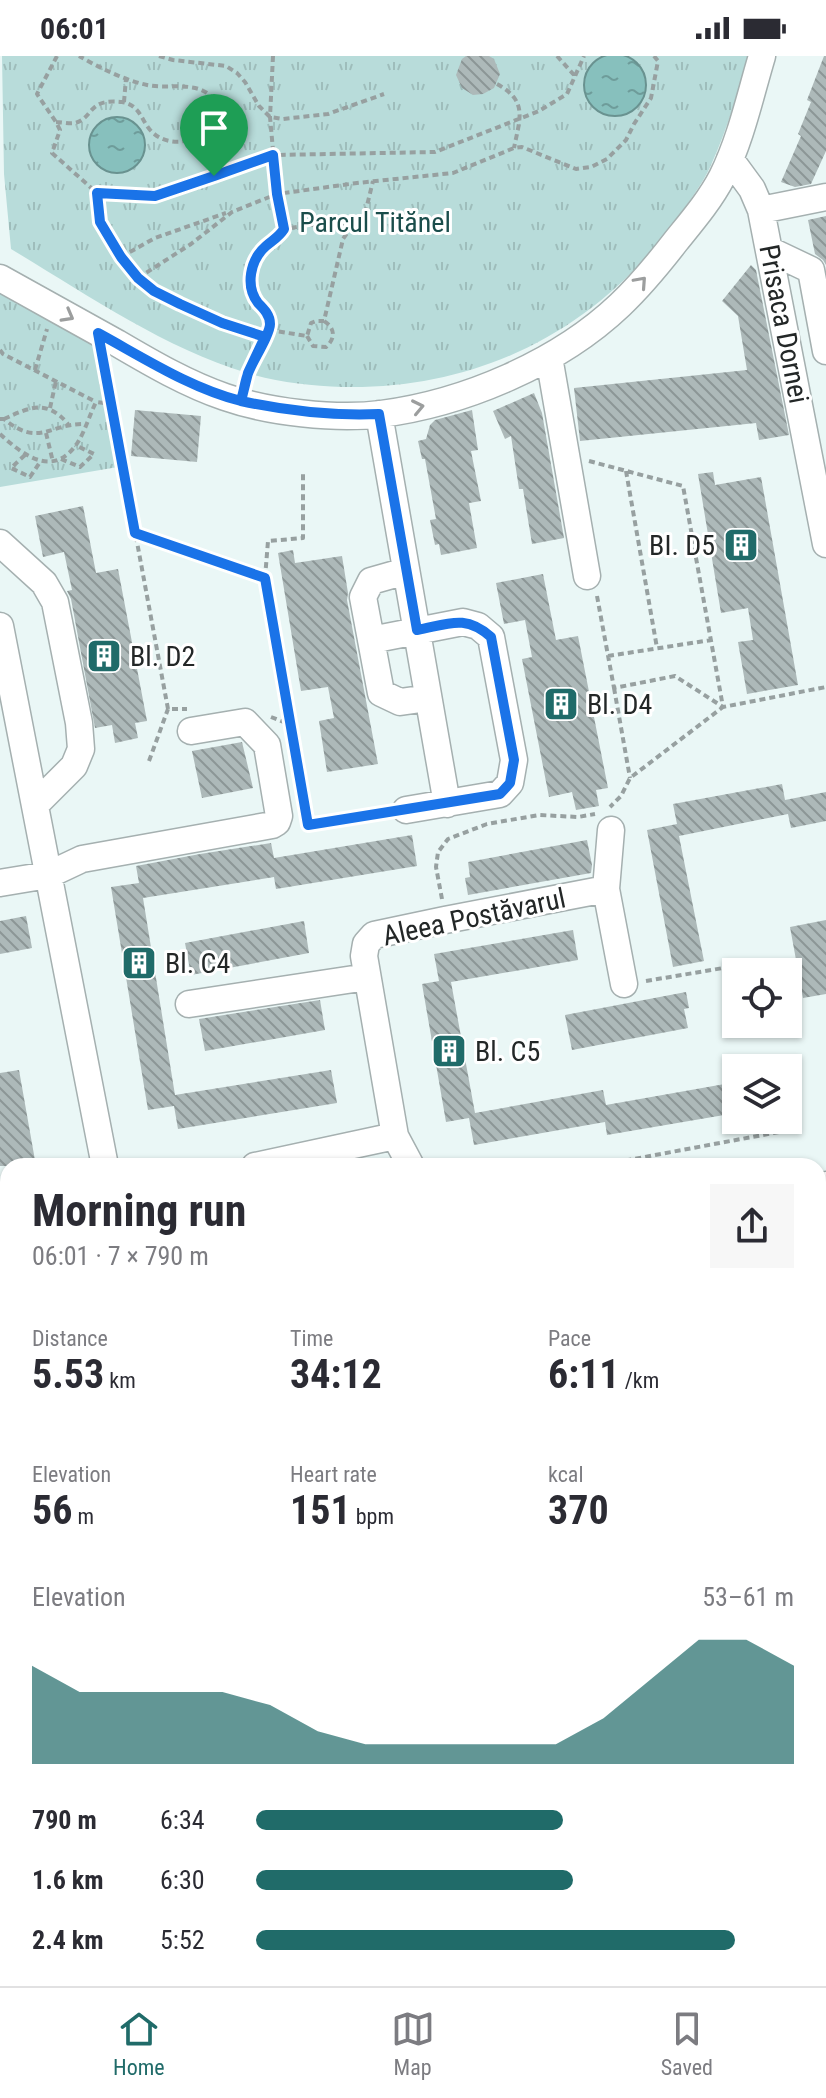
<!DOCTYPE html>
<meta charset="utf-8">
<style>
:root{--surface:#fff;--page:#f7f7f7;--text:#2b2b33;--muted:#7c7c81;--line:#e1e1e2;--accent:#206b69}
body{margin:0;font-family:"Roboto Condensed",sans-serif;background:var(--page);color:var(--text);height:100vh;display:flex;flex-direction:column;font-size:30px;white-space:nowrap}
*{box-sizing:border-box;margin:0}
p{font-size:26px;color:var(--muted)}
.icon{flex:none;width:44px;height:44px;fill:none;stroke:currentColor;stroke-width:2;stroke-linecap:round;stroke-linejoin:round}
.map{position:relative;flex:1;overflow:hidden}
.panel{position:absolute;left:0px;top:1102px;width:826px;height:828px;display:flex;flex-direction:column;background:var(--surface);border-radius:24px 24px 0 0;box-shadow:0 2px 6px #0004}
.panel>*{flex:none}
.tools{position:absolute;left:722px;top:902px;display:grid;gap:16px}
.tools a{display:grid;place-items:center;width:80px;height:80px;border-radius:0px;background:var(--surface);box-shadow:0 2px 6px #0004;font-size:40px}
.pin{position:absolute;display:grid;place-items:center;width:68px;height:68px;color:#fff;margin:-82px -34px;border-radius:50% 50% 50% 0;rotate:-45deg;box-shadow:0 0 8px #0007}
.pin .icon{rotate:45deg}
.round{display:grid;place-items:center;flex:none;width:84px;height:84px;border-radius:0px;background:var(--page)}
.overview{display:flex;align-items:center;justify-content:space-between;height:136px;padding:0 32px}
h1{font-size:44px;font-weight:700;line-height:60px}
.stats{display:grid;grid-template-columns:repeat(3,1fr);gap:12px;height:136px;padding:8px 32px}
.stats div{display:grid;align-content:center}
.stats b{font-size:40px;font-weight:700}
.stats small{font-size:22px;font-weight:400}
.stats p{font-size:22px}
.chart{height:224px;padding:16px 32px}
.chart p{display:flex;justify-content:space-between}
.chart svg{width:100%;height:144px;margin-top:8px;fill:var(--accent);opacity:.7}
ul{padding:0 32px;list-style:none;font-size:26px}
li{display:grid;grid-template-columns:128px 96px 1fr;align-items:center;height:60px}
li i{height:20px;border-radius:10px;background:var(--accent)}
.status{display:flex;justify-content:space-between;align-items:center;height:56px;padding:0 40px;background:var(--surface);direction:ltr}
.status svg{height:22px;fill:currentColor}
.menu{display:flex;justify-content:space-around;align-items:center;height:112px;border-top:2px solid var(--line);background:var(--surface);font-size:22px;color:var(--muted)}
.menu a{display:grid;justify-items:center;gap:4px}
.menu .current{color:var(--accent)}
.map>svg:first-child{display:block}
.cemetery{fill:url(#cemetery-stones)}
.park{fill:url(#park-tufts)}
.water{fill:url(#water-ripples);stroke:#699290;stroke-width:2}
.building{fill:url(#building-back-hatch)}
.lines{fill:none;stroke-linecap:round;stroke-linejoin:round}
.minor-casing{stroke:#a5b0b0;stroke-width:29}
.path{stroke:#97a0a0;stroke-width:4;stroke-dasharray:6 4;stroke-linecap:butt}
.minor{stroke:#fff;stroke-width:26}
.oneway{stroke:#9c9e9e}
.route-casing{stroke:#fff;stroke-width:16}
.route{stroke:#1a73e8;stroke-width:10}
.labels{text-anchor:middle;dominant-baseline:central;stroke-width:6;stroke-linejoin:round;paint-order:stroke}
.park-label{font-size:28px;fill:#1a4d4b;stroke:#fff}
.street-label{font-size:28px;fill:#232727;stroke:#fff}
.poi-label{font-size:28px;fill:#232727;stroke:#fff;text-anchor:start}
</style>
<div class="status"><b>06:01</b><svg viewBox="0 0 49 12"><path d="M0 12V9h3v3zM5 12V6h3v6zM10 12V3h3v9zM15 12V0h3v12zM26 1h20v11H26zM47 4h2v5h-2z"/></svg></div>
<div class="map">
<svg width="826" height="1930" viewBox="0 0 826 1930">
<defs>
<pattern id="cemetery-stones" width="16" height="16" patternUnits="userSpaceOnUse" patternTransform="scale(2)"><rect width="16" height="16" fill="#b8dcda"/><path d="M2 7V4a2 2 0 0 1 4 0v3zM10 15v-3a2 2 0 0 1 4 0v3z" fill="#9ebdbb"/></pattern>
<pattern id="park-tufts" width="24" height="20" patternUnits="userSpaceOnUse" patternTransform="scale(2)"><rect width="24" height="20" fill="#b8dcda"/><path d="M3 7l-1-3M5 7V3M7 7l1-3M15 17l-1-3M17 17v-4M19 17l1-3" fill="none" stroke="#9ebdbb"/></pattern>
<pattern id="water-ripples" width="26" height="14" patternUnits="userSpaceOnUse" patternTransform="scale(2)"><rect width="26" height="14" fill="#87c0bd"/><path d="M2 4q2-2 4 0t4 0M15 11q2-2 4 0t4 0" fill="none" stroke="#6e9c9a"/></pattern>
<pattern id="building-back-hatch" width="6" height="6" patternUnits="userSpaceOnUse" patternTransform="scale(2)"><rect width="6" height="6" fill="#adb9b9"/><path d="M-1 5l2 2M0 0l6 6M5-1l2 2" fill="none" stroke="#8c9696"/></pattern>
</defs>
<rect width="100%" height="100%" fill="#eaf7f6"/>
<!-- cemetery -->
<path class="cemetery" d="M 8,1552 L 8,1798 L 0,1806 L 0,1553 Z"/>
<!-- park -->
<path class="park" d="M 2,0 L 749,0 C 738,36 727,74 711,109 C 702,129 688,147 675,165 C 596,275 478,334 342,331 C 311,330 277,326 247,317 C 162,291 86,238 11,193 L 4,118 Z
M 0,224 L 91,273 L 118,411 L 0,431 Z"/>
<!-- water -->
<path class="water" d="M584 29a31 31 0 1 1 62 0a31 31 0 1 1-62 0Z
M89 89a28 28 0 1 1 56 0a28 28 0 1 1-56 0Z"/>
<!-- building -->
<path class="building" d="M 466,0 L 489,0 L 494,3 L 500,18 L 494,32 L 483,38 L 473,39 L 462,32 L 456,19 L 462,3 Z
M 824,0 L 826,0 L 826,95 L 811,128 L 795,131 L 781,126 L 801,80 L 798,78 L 811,46 L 807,44 Z
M 826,160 L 826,209 L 823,204 L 815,198 L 808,164 Z
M 751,209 L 756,214 L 789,379 L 759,384 L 756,367 L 580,385 L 574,332 L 747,314 L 738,260 L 722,245 Z
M 534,337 L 542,357 L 564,482 L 532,488 L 523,433 L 519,433 L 511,380 L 505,383 L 493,355 Z
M 135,354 L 201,360 L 197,406 L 131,400 Z
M 472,354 L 478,394 L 471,395 L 481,445 L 469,447 L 477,492 L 441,499 L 439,488 L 435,489 L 430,464 L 436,463 L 425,403 L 422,403 L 418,385 L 426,383 L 430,369 L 435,364 Z
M 713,416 L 715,429 L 761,421 L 798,629 L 747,638 L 738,586 L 753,584 L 748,552 L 721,557 L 698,418 Z
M 83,450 L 96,517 L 118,513 L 147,665 L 135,667 L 138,682 L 115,687 L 112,669 L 95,672 L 71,543 L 67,535 L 72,534 L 64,496 L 43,501 L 35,460 Z
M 293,494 L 295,507 L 342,500 L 348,537 L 347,544 L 378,708 L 327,716 L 319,665 L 334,662 L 328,631 L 301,635 L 278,497 Z
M 543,518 L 556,584 L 578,580 L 608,732 L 596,734 L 599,750 L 576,754 L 572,736 L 549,741 L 522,603 L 532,601 L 525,564 L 504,568 L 496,527 Z
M 242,686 L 253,732 L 202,742 L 192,695 Z
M 782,728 L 785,744 L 826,736 L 826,765 L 791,772 L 788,758 L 679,780 L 704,905 L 673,911 L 647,774 L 677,768 L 673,748 Z
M 412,779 L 417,810 L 276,833 L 274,821 L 143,842 L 175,1039 L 331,1014 L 337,1047 L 178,1073 L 174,1050 L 148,1054 L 111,831 L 139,827 L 136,810 L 200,798 L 271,787 L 274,802 Z
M 587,784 L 592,809 L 591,817 L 468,839 L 465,822 L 470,821 L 468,806 Z
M 26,860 L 32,892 L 0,898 L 0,865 Z
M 826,864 L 826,938 L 803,942 L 790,871 Z
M 304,865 L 309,897 L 191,919 L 185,887 Z
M 573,874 L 578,904 L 451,926 L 475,1057 L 603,1034 L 606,1049 L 736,1026 L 736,1057 L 607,1079 L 605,1066 L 474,1089 L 469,1062 L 446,1066 L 422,928 L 439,925 L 434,898 Z
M 686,936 L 689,952 L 684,953 L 688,972 L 572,994 L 565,959 Z
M 320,944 L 325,974 L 205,995 L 199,963 Z
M 19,1014 L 36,1110 L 0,1110 L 0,1017 Z"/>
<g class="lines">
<!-- minor casing -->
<g class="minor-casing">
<path id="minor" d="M 730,103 L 752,133 L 761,154 L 826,488
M 761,154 L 826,141
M 769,194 L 811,214 L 826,295
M 0,222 C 39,244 78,265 117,287 C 151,307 187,328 225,341 C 268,356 336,364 381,358 C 465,347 559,307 620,249 C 641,229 659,207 676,185 C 693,164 710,144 722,121 C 741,83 750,40 762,0
M 549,301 L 587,520
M 379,358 L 447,748
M 0,487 L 44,527 L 55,546 L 79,667 L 81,693 L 74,710 L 35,749
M 406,515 L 371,525 L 363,541 L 381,637 L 400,646 L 428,642
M 0,570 L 105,1110
M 371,584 L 463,566 L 478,570 L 491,581 L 514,704 L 510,727 L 500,738 L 406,754
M 0,827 L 48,819 L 82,803 L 272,769 L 277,766 L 279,760 L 267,689 L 245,666 L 191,675
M 606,833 L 611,774
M 189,948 L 367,921
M 395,1080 L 411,1110
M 255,1110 L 395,1080 L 364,900 L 366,888 L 374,879 L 445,864 L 606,833 L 624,928
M 818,1133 L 826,1129
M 0,1162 L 8,1160
M 818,1171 L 826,1193
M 819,1286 L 826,1282
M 0,1302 L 8,1301
M 818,1323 L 826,1319
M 0,1523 L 8,1521
M 818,1798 L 826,1799
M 0,1836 L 8,1828
M 818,1896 L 826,1898
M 227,1922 L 229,1930
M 349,1922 L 351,1930
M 450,1922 L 451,1930
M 63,1930 L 69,1922
M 619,1930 L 621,1922
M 763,1930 L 765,1922"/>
</g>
<!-- path -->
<path class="path" d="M 57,0 L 37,38 L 56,66 L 60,74 L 52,97 L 97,137 L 155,140 L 273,99 L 435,96 L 539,55 L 567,38 L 584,0
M 159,0 L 173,4 L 226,10 L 237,17 L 245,26 L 259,50 L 270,61 L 283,63 L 328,58 L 384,38
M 273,0 L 270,61 L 277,138 L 284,173
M 557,0 L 574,19
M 497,28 C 528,45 520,62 514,92
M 124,46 L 126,22
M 56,66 C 62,66 69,68 75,67 C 94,62 87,42 122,46 C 140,49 141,64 151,75 C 169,94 204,86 214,64 C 218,54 216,43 207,37 C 191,26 166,33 147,29 C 124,24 100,12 79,0
M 97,137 L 100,166 L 121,201 L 138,222 L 154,235 L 180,248 L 222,267 L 264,281
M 121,201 L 155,182 L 226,157
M 138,222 L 191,188 L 232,156 L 277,138 L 357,127 L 453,117 L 514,92 L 522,91 L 576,113 L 591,111 L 607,103 L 626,84 L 634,68 L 651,42 L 658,5 L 654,0
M 269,274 L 307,280 L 311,267 L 316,265 L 324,265 L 343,183 L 352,170
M 307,280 L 313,290 L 326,291 C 336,282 335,272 324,265
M 0,294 L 3,298 L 96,346
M 103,303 L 168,653 L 187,653
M 35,314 L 47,273
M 247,324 L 271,266 C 259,241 243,238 255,207 C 257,201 260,195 265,191 C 273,184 279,181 284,173 L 310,169 L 346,170 L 364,162 L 373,125
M 50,352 L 56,325
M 0,363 L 4,363 C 39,392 50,367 85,368
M 4,363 C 30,351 47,343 68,368
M 46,377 L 53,406
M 0,378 C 24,400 54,423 78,386 C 85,375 90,358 96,346 L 111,348
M 25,399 L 11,412 L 30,421 L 40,406
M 61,403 L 80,411 L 94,398 L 75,389
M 589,405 L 683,430 L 723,651 L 630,722 L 621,740 L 610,751
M 626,415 L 657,592
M 135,477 L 265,522 L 308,769 L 384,758
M 265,522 L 268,485 L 303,482 L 303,415
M 597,540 L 614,632 L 675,620 L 723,651 L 826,631
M 608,600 L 711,584
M 614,632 L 630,722
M 271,661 L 291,669
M 149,705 L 168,653
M 442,843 L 436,811 L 438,796 L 448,783 L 487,768 L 539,759 L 578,761 L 595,758
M 646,925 L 747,908
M 596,1110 L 779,1076
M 821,1876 L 826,1851
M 501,1930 L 502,1923"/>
<!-- minor -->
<use href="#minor" class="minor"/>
</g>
<!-- one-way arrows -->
<defs><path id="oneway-chevron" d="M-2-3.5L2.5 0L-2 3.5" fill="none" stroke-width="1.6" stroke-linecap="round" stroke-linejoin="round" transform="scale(2)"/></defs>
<g class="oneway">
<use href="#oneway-chevron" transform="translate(641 226) rotate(-48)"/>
<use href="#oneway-chevron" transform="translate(68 260) rotate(29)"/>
<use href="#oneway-chevron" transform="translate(418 351) rotate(-12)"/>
</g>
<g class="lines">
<!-- route casing -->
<g class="route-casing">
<path id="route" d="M 214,120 L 273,99 L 277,138 L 284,173 C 279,181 273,184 266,190 C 250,204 245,230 258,247 C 264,253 270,259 270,268 C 270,278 254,303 249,315 C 245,324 244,335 241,345 C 190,332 144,302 98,277 L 135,477 L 265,522 L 308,769 L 500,738 L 510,727 L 514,704 L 491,581 C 465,558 449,568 417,574 L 379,358 C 332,360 287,355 241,345 L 248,317 L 265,281 L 222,267 L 180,248 L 154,235 L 138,222 L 121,201 L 100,166 L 97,137 L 155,140 L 214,120"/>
</g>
<!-- route -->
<use href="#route" class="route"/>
</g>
<!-- icons -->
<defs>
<g id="building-square" transform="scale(1.8)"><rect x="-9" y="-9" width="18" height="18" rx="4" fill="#206b69" stroke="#fff"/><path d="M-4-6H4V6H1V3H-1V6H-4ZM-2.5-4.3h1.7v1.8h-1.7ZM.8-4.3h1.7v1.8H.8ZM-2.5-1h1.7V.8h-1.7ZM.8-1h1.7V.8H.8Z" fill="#fff"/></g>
</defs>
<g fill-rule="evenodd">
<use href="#building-square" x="741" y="489"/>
<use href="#building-square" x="104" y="600"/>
<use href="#building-square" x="561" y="648"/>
<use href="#building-square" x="139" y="907"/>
<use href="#building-square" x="449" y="995"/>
</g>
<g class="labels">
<!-- park labels -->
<g class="park-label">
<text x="375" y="166">Parcul Titănel</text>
</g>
<!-- street labels -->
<g class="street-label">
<text transform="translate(784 268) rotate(79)">Prisaca Dornei</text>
<text transform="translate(474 861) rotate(-12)">Aleea Postăvarul</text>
</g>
<!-- poi labels -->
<g class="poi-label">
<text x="715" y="489" text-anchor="end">BI. D5</text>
<text x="130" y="600">Bl. D2</text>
<text x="587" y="648">Bl. D4</text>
<text x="165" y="907">Bl. C4</text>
<text x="475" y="995">Bl. C5</text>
</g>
</g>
</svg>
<div class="tools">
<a><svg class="icon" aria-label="locate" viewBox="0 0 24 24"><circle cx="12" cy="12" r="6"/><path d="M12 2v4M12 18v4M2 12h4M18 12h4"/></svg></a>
<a><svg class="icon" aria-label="layers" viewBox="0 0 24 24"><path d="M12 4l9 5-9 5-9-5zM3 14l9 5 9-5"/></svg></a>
</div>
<div class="pin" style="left:214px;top:120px;background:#1e9e55"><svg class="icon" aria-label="arrive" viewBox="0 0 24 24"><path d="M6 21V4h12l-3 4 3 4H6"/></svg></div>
<section class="panel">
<div class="overview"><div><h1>Morning run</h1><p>06:01 · 7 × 790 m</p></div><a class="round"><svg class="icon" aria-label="share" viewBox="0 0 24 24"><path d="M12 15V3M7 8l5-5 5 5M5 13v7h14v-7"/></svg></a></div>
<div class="stats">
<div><p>Distance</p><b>5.53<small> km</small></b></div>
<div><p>Time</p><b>34:12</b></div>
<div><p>Pace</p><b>6:11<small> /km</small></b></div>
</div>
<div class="stats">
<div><p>Elevation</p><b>56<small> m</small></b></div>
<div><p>Heart rate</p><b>151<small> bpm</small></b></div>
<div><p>kcal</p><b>370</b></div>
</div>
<div class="chart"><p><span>Elevation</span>53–61 m</p>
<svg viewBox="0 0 160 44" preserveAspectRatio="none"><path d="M0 44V14L10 22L20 22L30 22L40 22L50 26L60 34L70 38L80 38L90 38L100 38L110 38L120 30L130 18L140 6L150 6L160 14V44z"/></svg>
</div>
<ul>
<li><b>790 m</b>6:34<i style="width:57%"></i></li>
<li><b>1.6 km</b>6:30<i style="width:59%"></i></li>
<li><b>2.4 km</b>5:52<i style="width:89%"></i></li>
</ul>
</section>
</div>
<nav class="menu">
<a class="current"><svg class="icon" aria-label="home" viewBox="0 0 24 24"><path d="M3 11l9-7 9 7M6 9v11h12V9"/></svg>Home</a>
<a><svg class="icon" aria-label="map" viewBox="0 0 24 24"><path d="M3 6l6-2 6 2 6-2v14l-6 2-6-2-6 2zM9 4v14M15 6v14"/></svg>Map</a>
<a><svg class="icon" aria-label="saved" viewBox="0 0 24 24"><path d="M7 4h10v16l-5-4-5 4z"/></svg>Saved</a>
</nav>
